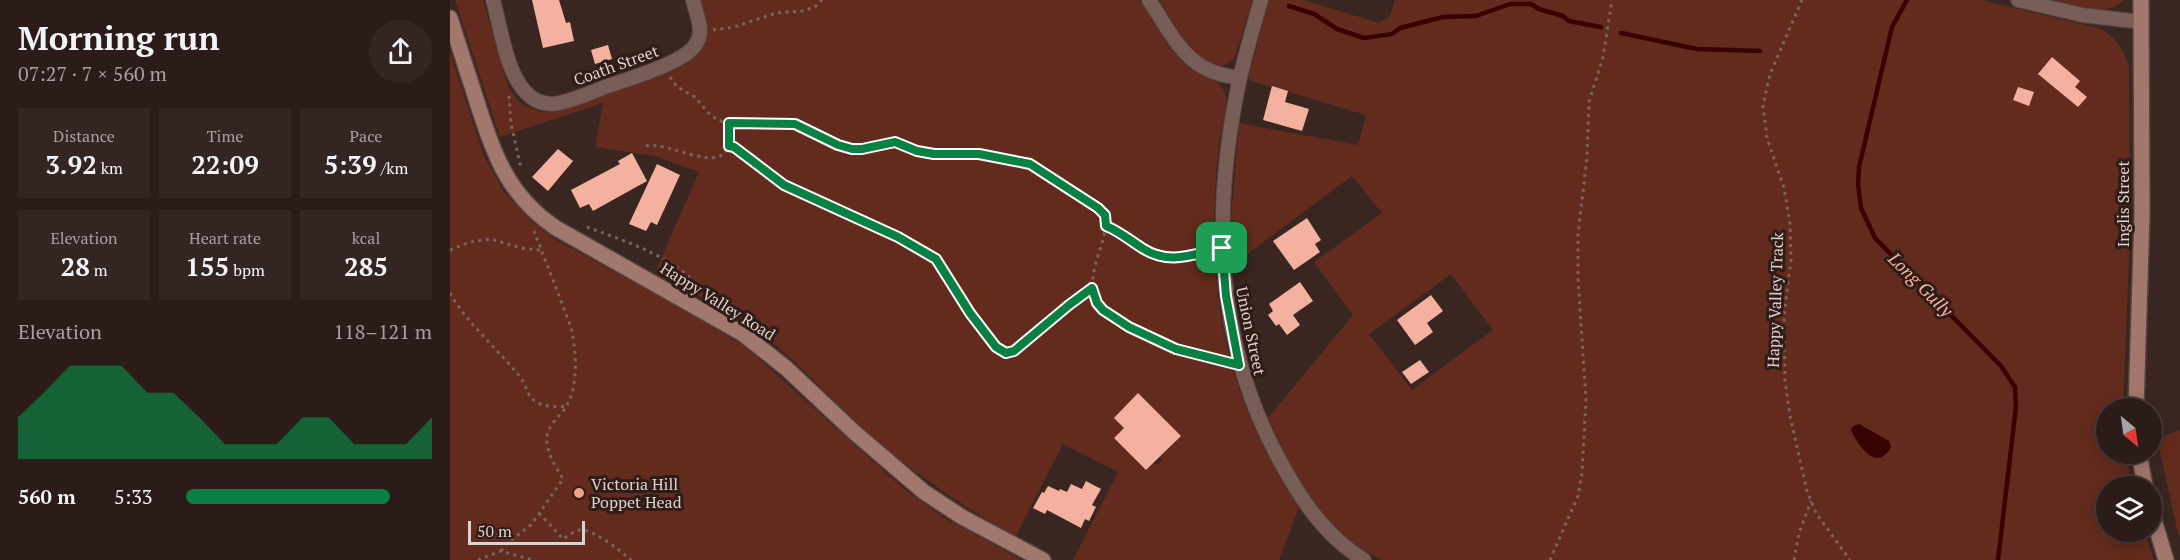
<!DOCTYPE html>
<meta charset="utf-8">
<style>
:root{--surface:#2b1c19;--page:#332522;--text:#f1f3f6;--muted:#a6a1a2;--line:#473a38;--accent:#0b8043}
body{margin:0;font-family:"PT Serif",serif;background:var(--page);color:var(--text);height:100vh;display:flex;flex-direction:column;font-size:22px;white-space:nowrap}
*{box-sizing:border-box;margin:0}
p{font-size:20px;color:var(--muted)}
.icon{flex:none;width:33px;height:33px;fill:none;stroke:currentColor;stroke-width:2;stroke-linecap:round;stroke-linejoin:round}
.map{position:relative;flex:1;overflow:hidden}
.sheet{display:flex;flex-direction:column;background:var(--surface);width:450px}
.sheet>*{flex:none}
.needle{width:39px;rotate:151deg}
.fabs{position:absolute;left:1646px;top:398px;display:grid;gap:12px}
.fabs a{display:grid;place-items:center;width:66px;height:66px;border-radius:50%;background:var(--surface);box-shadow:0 3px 15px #0003,0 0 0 2px var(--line);font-size:30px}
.scale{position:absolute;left:18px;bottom:15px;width:117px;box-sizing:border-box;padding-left:6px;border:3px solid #dfd2ce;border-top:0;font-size:16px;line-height:21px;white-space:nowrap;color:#dfd2ce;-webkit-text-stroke:4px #2f1c17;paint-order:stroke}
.pin{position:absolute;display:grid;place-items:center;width:51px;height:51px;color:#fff;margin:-26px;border-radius:12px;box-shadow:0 3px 9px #0006}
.round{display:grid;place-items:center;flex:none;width:63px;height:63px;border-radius:32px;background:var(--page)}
.headline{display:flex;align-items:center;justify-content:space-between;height:102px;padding:0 18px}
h1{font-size:33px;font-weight:800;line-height:45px}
.figures{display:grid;grid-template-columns:repeat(3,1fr);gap:9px;height:102px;padding:6px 18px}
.figures div{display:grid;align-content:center;border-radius:0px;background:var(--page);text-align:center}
.figures b{font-size:26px;font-weight:800}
.figures small{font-size:16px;font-weight:400}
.figures p{font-size:16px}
.chart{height:168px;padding:12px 18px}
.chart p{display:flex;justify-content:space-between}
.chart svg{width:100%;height:108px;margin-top:6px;fill:var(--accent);opacity:.7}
ul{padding:0 18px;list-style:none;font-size:20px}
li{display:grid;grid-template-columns:96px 72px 1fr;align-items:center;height:45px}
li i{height:15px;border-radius:8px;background:var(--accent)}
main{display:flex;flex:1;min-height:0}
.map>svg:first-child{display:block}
.green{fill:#622b1d;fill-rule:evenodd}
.water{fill:#360300}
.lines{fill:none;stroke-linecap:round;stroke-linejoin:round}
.stream{stroke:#360300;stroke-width:4.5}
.building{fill:#f4b19f}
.street-casing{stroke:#54423d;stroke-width:16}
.secondary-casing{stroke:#54423d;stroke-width:18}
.path{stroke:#766560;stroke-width:3;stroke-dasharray:3 4.5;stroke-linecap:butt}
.street{stroke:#775d55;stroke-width:14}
.secondary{stroke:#a2776c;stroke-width:15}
.route-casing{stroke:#fff;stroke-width:12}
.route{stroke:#0b8043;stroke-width:8}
.poi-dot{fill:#f49e87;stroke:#2f1c17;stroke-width:2}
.labels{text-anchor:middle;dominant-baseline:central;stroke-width:6;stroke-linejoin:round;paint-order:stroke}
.street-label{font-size:16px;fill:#dfd2ce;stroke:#2f1c17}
.poi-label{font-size:16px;fill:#dfd2ce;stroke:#2f1c17;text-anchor:start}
.water-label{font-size:18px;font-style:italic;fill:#fbb29e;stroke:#2f1c17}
</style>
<main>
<section class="sheet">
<div class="headline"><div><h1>Morning run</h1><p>07:27 · 7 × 560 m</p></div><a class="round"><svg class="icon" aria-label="share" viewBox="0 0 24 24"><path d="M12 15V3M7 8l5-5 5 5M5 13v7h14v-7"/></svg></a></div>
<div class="figures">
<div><p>Distance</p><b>3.92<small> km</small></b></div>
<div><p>Time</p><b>22:09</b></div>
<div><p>Pace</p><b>5:39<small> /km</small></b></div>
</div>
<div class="figures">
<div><p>Elevation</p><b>28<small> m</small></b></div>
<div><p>Heart rate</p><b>155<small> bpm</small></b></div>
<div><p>kcal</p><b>285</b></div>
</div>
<div class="chart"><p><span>Elevation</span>118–121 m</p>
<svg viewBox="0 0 160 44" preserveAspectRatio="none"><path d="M0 44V27L10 17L20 6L30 6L40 6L50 17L60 17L70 27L80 38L90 38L100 38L110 27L120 27L130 38L140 38L150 38L160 27V44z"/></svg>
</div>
<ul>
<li><b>560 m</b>5:33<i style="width:83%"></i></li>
</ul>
</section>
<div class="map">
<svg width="1730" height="560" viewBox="0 0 1730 560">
<rect width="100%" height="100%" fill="#392621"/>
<!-- green -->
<path class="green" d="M 5,0 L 33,0 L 58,86 L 68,101 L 75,106 L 91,112 L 106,112 L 117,109 L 246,53 L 247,0 L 690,0 C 704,22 718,49 737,66 C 748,76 769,78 774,91 C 781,106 771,129 769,144 C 767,161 766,178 765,194 C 759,315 783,407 849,508 L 829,560 L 623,560 L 668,472 L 613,444 L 566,536 C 510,505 460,471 413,428 C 381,399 353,367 319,340 C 285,313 244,293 205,272 L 249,172 L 205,156 L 145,147 L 153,103 L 50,137 ZM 688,394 L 712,417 L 718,448 L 710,457 L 712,460 L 707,465 L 704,463 L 696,470 L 685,460 L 690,455 L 664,438 L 674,428 L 664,418 Z
M 709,0 L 803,0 L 784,59 L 773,66 C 741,62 725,23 709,0 Z
M 819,0 L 854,0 L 929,23 L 940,16 L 945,0 L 1531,0 L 1648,28 C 1665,35 1674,50 1679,67 L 1680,230 L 1673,408 L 1656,408 L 1656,453 L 1676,453 L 1682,486 L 1656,486 L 1656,531 L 1694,531 L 1704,560 L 932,560 C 874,533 843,474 818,418 L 903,315 L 864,262 L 932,213 L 902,176 L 780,267 L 780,229 L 789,123 L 908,145 L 916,115 L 798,80 ZM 1001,274 L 1043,330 L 962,390 L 919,334 Z
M 1605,0 L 1674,0 C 1657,18 1626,5 1605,0 Z
M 0,53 L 34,156 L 54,192 L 82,222 L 108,241 L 217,300 L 296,347 L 454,489 L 494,518 L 572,560 L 0,560 Z
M 1730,430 L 1730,534 L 1728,534 L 1707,438 Z"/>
<!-- water -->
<path class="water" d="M 1409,424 L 1439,441 L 1441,447 C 1427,473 1408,446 1401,430 L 1403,426 Z"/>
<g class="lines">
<!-- stream -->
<path class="stream" d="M 1457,0 L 1442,27 L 1409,167 L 1408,184 L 1411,208 L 1425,238 L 1551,366 L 1565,387 L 1566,407 L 1548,560
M 839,6 L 864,14 L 887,29 L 914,38 L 942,34 L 950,28 L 993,17 L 1026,16 L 1060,4 L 1081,4 L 1089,9 L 1113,16 L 1119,21 L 1151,27
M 1171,33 L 1247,49 L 1310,51"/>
</g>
<!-- building -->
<path class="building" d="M 82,0 L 109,0 L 116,23 L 120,22 L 124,41 L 93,48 Z
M 158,45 L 162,59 L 145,64 L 141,50 Z
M 1602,57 L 1630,81 L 1625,87 L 1637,97 L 1628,107 L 1588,74 Z
M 822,86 L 838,91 L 835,102 L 859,109 L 852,131 L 813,120 Z
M 1568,87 L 1584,92 L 1579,106 L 1563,100 Z
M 108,149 L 123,161 L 98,191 L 82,177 Z
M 182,153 L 197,181 L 143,211 L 139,204 L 130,208 L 121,190 L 170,164 L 168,161 Z
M 207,164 L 230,175 L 207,225 L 201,222 L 196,231 L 179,224 Z
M 857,218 L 871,240 L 865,244 L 870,252 L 844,270 L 823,241 Z
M 850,282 L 863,301 L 843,315 L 850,325 L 837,335 L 829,324 L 826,326 L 818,315 L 823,311 L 819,304 Z
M 981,295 L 993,311 L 977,323 L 983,332 L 965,345 L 947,320 Z
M 970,360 L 979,372 L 961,384 L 952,372 Z
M 688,393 L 731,436 L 696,470 L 664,438 L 674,428 L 664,418 Z
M 636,481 L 651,489 L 642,505 L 646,507 L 639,521 L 635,519 L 631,528 L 597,510 L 595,514 L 583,508 L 592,492 L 594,493 L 598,486 L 609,491 L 610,489 L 617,492 L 621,484 L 632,489 Z"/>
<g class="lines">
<!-- street casing -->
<g class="street-casing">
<path id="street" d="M 43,0 C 51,28 57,80 81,97 C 87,102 95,104 103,104 C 120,102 139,93 155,87 C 178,79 203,72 224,61 C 232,57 241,52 246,44 C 255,31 246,14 243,0
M 699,0 C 714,22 729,54 753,67 C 765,74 777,76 790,78
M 811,0 C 802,32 792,64 786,97 C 762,223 767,346 830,461 C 851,500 876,537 914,560
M 1568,0 L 1632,15 L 1691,22"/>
</g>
<!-- secondary casing -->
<g class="secondary-casing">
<path id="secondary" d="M 0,18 C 9,46 18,74 27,102 C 44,154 57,195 106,228 L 293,334 L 336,368 L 404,432 L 474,492 L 512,517 L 593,560
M 1686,408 L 1692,215 L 1691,0
M 1689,453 L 1695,486
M 1701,510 L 1716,560"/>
</g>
<!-- path -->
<path class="path" d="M 1352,0 L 1320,74 L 1313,105 L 1317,138 L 1334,188 L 1340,223 L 1341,260 L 1334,315 L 1335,380 L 1340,416 L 1357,491 L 1366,513 L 1400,560
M 263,30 L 284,27 L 326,13 L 354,11 L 366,6 L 372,0
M 220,77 L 227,87 L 245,97 L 261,116 L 275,123 L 345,124 L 388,145 L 402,149 L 412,149 L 445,143 L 467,151 L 484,154 L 529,154 L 570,161 L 580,164 L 648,208 C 672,228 628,271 648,303 C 658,319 709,343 727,349 C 743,354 760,357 776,362
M 59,96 L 61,124 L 71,168
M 196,146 C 217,140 275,178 279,142 C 280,136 279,129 279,123
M 279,146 L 284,147 L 334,185 L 449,237 L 486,259 L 520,313 L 546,347 L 556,353 L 564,351 L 619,305 L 642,288
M 656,226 L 710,258 L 730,258 L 759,251
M 137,227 C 174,241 230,258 252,292
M 0,250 L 20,242 L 41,239 L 71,248 L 90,250
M 0,293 C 18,325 48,349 71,378 C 76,385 77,396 85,401 C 93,407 107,407 116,406
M 89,513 L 113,539 C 118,536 124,531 130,530 C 142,528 172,552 181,560
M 51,551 L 56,544 L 81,525 L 113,479 C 106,467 95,451 97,436 C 99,423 111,416 117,405 C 129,384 126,350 121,327 L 84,231
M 28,560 L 51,551 L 83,560
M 1100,560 L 1128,496 L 1132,473 L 1136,400 L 1128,279 L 1128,235 L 1137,157 L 1139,102 L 1153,57 L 1162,0
M 1344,560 L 1349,533 L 1361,501"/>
<!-- street -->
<use href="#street" class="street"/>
<!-- secondary -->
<use href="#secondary" class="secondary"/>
</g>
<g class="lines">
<!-- route casing -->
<g class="route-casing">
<path id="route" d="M 279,123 L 345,124 L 388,145 L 402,149 L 412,149 L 445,142 L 467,151 L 484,154 L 529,154 L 580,164 L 648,208 L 655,215 L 656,226 C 669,231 681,241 692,248 C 720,266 743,254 772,248 L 776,296 L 789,365 L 726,349 L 679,327 L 653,310 L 647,303 L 642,288 L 619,305 L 564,351 L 556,353 L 546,347 L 520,313 L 486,259 L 448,237 L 334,185 L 284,147 L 279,146 Z"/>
</g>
<!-- route -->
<use href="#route" class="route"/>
</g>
<!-- markers -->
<circle class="poi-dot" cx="129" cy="493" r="6"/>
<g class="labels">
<!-- street labels -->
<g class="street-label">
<text transform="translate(166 65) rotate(-20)">Coath Street</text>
<text transform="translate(1673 204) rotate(-90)">Inglis Street</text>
<text transform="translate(1325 300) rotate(-88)">Happy Valley Track</text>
<text transform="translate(268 301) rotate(32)">Happy Valley Road</text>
<text transform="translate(801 331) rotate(78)">Union Street</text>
</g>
<!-- poi labels -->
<g class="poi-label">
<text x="141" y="484">Victoria Hill<tspan x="141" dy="18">Poppet Head</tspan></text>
</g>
<!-- water labels -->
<g class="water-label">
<text transform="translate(1471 284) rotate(45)">Long Gully</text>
</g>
</g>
</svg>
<div class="fabs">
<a><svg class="needle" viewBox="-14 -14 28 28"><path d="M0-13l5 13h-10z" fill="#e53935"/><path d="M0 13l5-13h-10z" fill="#a6a1a2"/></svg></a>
<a><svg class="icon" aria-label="layers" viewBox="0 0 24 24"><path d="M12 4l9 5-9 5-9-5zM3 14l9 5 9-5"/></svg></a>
</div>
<div class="scale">50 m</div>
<div class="pin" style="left:772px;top:248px;background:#1e9e55"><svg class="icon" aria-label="arrive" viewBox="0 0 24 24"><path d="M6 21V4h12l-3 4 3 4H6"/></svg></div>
</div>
</main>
